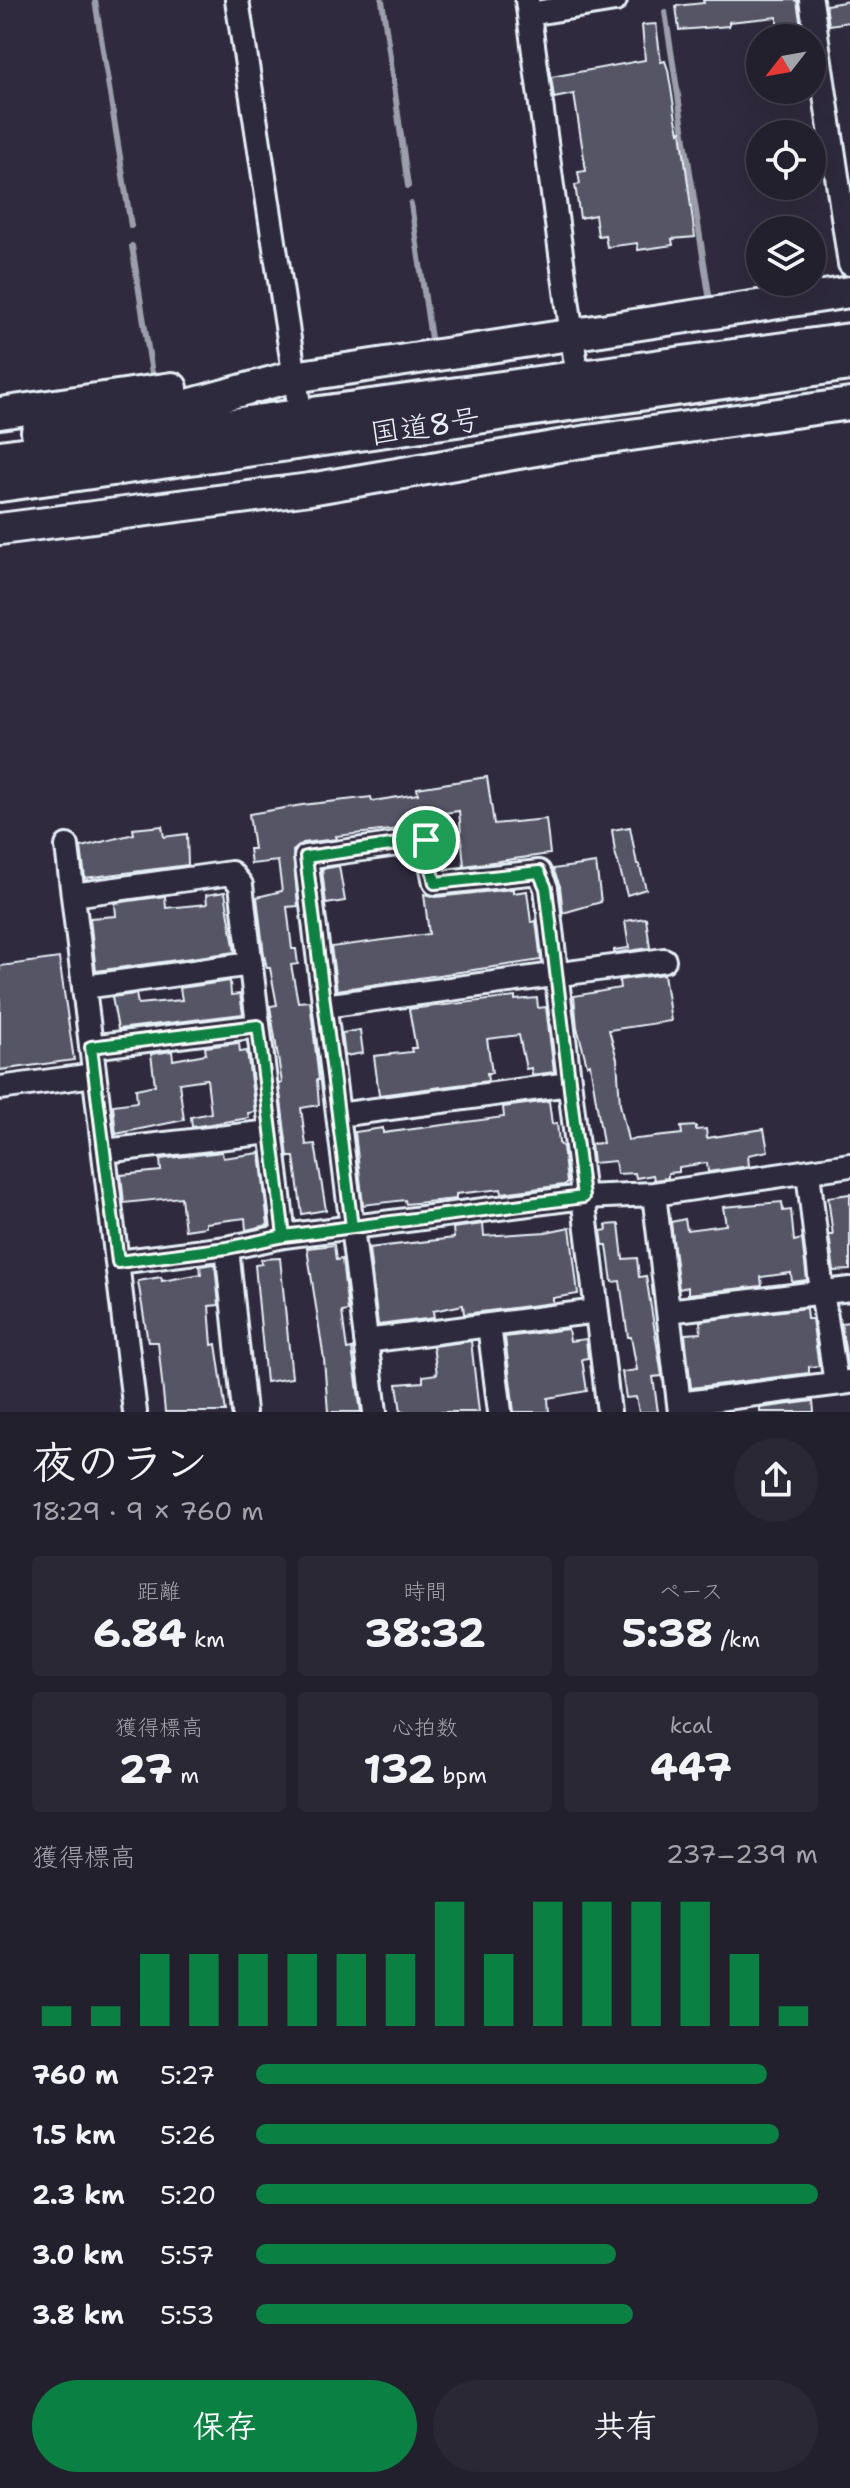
<!DOCTYPE html>
<html lang="ja">
<meta charset="utf-8">
<style>
:root{--surface:#23202e;--page:#2b2836;--text:#f1f3f6;--muted:#a3a3aa;--line:#403e4a;--accent:#0b8043}
body{margin:0;font-family:"Shantell Sans","Klee One",sans-serif;background:var(--page);color:var(--text);height:100vh;display:flex;flex-direction:column;font-size:30px;white-space:nowrap}
*{box-sizing:border-box;margin:0}
p{font-size:26px;color:var(--muted)}
.icon{flex:none;width:44px;height:44px;fill:none;stroke:currentColor;stroke-width:2;stroke-linecap:round;stroke-linejoin:round}
.map{position:relative;height:1412px;overflow:hidden}
.details{display:flex;flex-direction:column;background:var(--surface);flex:1}
.details>*{flex:none}
.needle{width:52px;rotate:239deg}
.fabs{position:absolute;left:746px;top:24px;display:grid;gap:16px}
.fabs a{display:grid;place-items:center;width:80px;height:80px;border-radius:50%;background:var(--surface);box-shadow:0 8px 32px #0002,0 0 0 2px var(--line);font-size:40px}
.pin{position:absolute;display:grid;place-items:center;width:68px;height:68px;color:#fff;margin:-34px;border:4px solid #fff;border-radius:50%;box-shadow:0 2px 8px #0007}
.round{display:grid;place-items:center;flex:none;width:84px;height:84px;border-radius:42px;background:var(--page)}
.summary{display:flex;align-items:center;justify-content:space-between;height:136px;padding:0 32px}
h1{font-size:44px;font-weight:700;line-height:60px}
.figures{display:grid;grid-template-columns:repeat(3,1fr);gap:12px;height:136px;padding:8px 32px}
.figures div{display:grid;align-content:center;border-radius:8px;background:var(--page);text-align:center}
.figures b{font-size:40px;font-weight:700}
.figures small{font-size:22px;font-weight:400}
.figures p{font-size:22px}
.chart{height:224px;padding:16px 32px}
.chart p{display:flex;justify-content:space-between}
.chart svg{width:100%;height:144px;margin-top:8px;stroke:var(--accent);stroke-width:6}
.primary-button{display:flex;gap:16px;margin-top:auto;padding:16px 32px}
.primary-button a{flex:1;height:92px;border-radius:48px;background:var(--accent);color:#fff;font-size:32px;font-weight:700;line-height:92px;text-align:center}
.primary-button a+a{background:var(--page);color:var(--text)}
ul{padding:0 32px;list-style:none;font-size:26px}
li{display:grid;grid-template-columns:128px 96px 1fr;align-items:center;height:60px}
li i{height:20px;border-radius:10px;background:var(--accent)}
.map>svg:first-child{display:block}
.lines{fill:none;stroke-linecap:round;stroke-linejoin:round}
.stream{stroke:#9c9fab;stroke-width:6}
.building{fill:#575565;stroke:#e8f1f8;stroke-width:2}
.minor-casing{stroke:#e8f1f8;stroke-width:28}
.highway-casing{stroke:#e8f1f8;stroke-width:36}
.minor{stroke:#2f2a3d;stroke-width:22}
.highway{stroke:#2f2a3d;stroke-width:30}
.route-casing{stroke:#fff;stroke-width:16}
.route{stroke:#0b8043;stroke-width:10}
.labels{text-anchor:middle;dominant-baseline:central;stroke-width:6;stroke-linejoin:round;paint-order:stroke}
.street-label{font-size:30px;fill:#e8f1f8;stroke:#2f2a3d}
</style>
<div class="map">
<svg width="850" height="1412" viewBox="0 0 850 1412">
<rect width="100%" height="100%" fill="#2f2a3d"/>
<filter id="ink" filterUnits="userSpaceOnUse"><feTurbulence type="fractalNoise" baseFrequency=".0125" numOctaves="2"/><feDisplacementMap in="SourceGraphic" scale="16" xChannelSelector="R" yChannelSelector="G"/><feConvolveMatrix kernelMatrix="1 2 1 2 8 2 1 2 1" color-interpolation-filters="sRGB"/></filter>
<g filter="url(#ink)">
<g class="lines">
<!-- stream -->
<path class="stream" d="M 95,0 L 131,226
M 382,0 L 408,186
M 665,12 L 710,301
M 411,204 L 432,345
M 132,246 L 153,380"/>
</g>
<!-- building -->
<path class="building" d="M 703,0 L 794,0 L 797,1 L 801,26 L 777,26 L 777,17 L 729,22 L 729,26 L 679,30 L 676,6 L 704,3 Z
M 850,1 L 850,22 L 829,25 L 826,5 Z
M 656,24 L 661,62 L 665,61 L 668,70 L 676,119 L 679,132 L 681,131 L 695,237 L 672,239 L 673,245 L 638,250 L 637,243 L 607,247 L 605,235 L 598,236 L 595,215 L 580,218 L 575,185 L 580,184 L 578,172 L 586,171 L 574,94 L 554,98 L 551,77 L 645,60 L 642,25 Z
M 487,777 L 494,824 L 546,819 L 550,854 L 464,866 L 459,811 L 415,817 L 417,827 L 336,836 L 337,839 L 303,843 L 293,851 L 298,906 L 287,907 L 292,949 L 296,949 L 298,964 L 291,965 L 298,1002 L 310,1001 L 319,1080 L 317,1080 L 319,1105 L 301,1108 L 306,1145 L 315,1144 L 326,1210 L 302,1214 L 294,1157 L 288,1157 L 279,1084 L 282,1083 L 270,1006 L 277,1005 L 270,968 L 267,968 L 264,955 L 257,897 L 282,891 L 278,861 L 251,864 L 249,849 L 254,849 L 249,814 L 302,805 L 371,797 L 372,801 L 418,794 L 417,788 Z
M 162,826 L 164,837 L 187,834 L 188,865 L 85,878 L 81,847 L 134,834 L 133,829 Z
M 630,827 L 637,864 L 639,864 L 646,889 L 627,895 L 615,852 L 612,830 Z
M 596,863 L 601,902 L 563,913 L 560,886 L 553,869 Z
M 339,866 L 345,901 L 326,904 L 322,869 Z
M 513,889 L 513,893 L 527,891 L 531,922 L 536,921 L 541,960 L 337,990 L 331,947 L 429,934 L 424,894 L 436,897 Z
M 225,892 L 235,952 L 96,971 L 90,918 L 116,916 L 115,903 L 165,896 L 166,908 L 207,904 L 206,895 Z
M 646,918 L 650,948 L 614,953 L 614,950 L 629,948 L 625,921 Z
M 59,958 L 74,1060 L 0,1070 L 0,966 Z
M 664,974 L 671,1021 L 609,1030 L 617,1059 L 620,1104 L 628,1140 L 682,1134 L 681,1127 L 696,1126 L 696,1130 L 706,1129 L 707,1138 L 764,1129 L 768,1151 L 748,1155 L 749,1166 L 708,1172 L 707,1163 L 679,1167 L 679,1172 L 668,1173 L 668,1178 L 654,1180 L 653,1175 L 636,1178 L 635,1173 L 617,1174 L 615,1161 L 593,1163 L 591,1144 L 603,1143 L 590,1064 L 587,1065 L 577,1027 L 574,996 L 620,988 L 619,980 Z
M 230,981 L 231,995 L 240,994 L 243,1014 L 118,1029 L 112,997 L 136,994 L 138,1004 L 182,1000 L 180,988 Z
M 515,997 L 515,1000 L 537,998 L 538,1008 L 546,1007 L 554,1072 L 532,1075 L 531,1068 L 526,1069 L 519,1035 L 487,1039 L 492,1073 L 487,1073 L 488,1081 L 379,1095 L 374,1056 L 412,1052 L 411,1048 L 416,1048 L 409,1009 Z
M 360,1030 L 363,1053 L 345,1056 L 342,1033 Z
M 239,1043 L 240,1052 L 247,1051 L 252,1089 L 255,1112 L 248,1113 L 249,1118 L 192,1127 L 191,1117 L 211,1113 L 207,1079 L 179,1083 L 184,1120 L 116,1134 L 113,1105 L 137,1102 L 136,1089 L 155,1085 L 151,1054 L 172,1051 L 173,1060 L 206,1054 L 205,1047 Z
M 549,1101 L 552,1124 L 557,1123 L 559,1143 L 563,1147 L 567,1183 L 564,1185 L 502,1193 L 501,1189 L 456,1194 L 456,1199 L 406,1204 L 405,1200 L 363,1205 L 355,1132 L 383,1128 L 383,1133 L 504,1117 L 503,1107 Z
M 222,1152 L 223,1158 L 260,1153 L 268,1225 L 246,1230 L 245,1218 L 206,1223 L 206,1227 L 185,1230 L 181,1197 L 124,1203 L 121,1175 L 161,1171 L 160,1159 Z
M 850,1194 L 850,1270 L 834,1271 L 829,1235 L 833,1235 L 828,1197 Z
M 782,1202 L 783,1211 L 791,1210 L 794,1241 L 802,1239 L 807,1280 L 792,1282 L 791,1273 L 761,1277 L 762,1286 L 688,1294 L 688,1287 L 679,1289 L 671,1222 L 685,1219 L 687,1230 L 726,1225 L 723,1207 Z
M 483,1224 L 484,1236 L 546,1232 L 570,1227 L 578,1294 L 553,1298 L 553,1303 L 464,1314 L 463,1305 L 433,1311 L 434,1318 L 378,1325 L 369,1248 L 454,1238 L 453,1228 Z
M 619,1224 L 623,1259 L 637,1258 L 639,1277 L 646,1276 L 662,1376 L 653,1377 L 658,1412 L 639,1412 L 636,1397 L 626,1398 L 622,1372 L 637,1370 L 631,1337 L 628,1337 L 620,1281 L 612,1282 L 607,1245 L 603,1245 L 601,1231 L 607,1230 L 606,1225 Z
M 334,1245 L 336,1260 L 342,1259 L 348,1311 L 342,1312 L 347,1350 L 352,1349 L 361,1412 L 328,1412 L 324,1359 L 307,1248 Z
M 280,1258 L 292,1378 L 266,1382 L 255,1265 L 262,1264 L 261,1259 Z
M 215,1264 L 219,1305 L 209,1306 L 212,1345 L 216,1344 L 226,1412 L 165,1412 L 158,1342 L 148,1342 L 138,1281 L 161,1277 L 162,1281 L 201,1274 L 200,1266 Z
M 806,1308 L 807,1319 L 812,1319 L 819,1366 L 809,1367 L 809,1373 L 691,1388 L 685,1334 L 701,1333 L 700,1321 Z
M 850,1322 L 850,1368 L 848,1368 L 841,1323 Z
M 568,1329 L 570,1341 L 586,1339 L 588,1358 L 582,1359 L 587,1391 L 548,1398 L 549,1412 L 514,1412 L 505,1337 Z
M 471,1341 L 479,1412 L 401,1412 L 397,1384 L 423,1382 L 423,1376 L 437,1374 L 433,1346 Z
M 813,1401 L 814,1412 L 760,1412 L 760,1408 Z"/>
<g class="lines">
<!-- minor casing -->
<g class="minor-casing">
<path id="minor" d="M 237,0 L 298,398
M 527,0 L 575,358
M 811,0 L 850,264
M 529,14 L 615,0
M 67,846 L 135,1412
M 73,895 L 231,873 L 241,885 L 284,1236
M 84,987 L 251,964
M 324,1006 L 664,960
M 91,1047 L 258,1026
M 0,1088 L 94,1075
M 338,1115 L 569,1084
M 104,1151 L 271,1132
M 808,1172 L 822,1292 L 836,1383
M 654,1194 L 680,1412
M 227,1248 L 244,1412
M 118,1262 L 227,1248 L 284,1236 L 583,1197 L 654,1194 L 850,1165
M 668,1311 L 850,1289
M 489,1325 L 500,1412
M 366,1341 L 597,1311
M 679,1404 L 849,1382
M 375,1412 L 306,857 L 426,840 L 435,883 L 539,872 L 546,888 L 609,1412"/>
</g>
<!-- highway casing -->
<g class="highway-casing">
<path id="highway" d="M 294,377 L 850,292
M 0,413 L 172,388
M 37,432 L 188,405 L 287,378
M 0,456 L 850,339
M 0,486 L 850,365
M 0,529 L 310,489 L 588,441 L 850,404"/>
</g>
<!-- minor -->
<use href="#minor" class="minor"/>
<!-- highway -->
<use href="#highway" class="highway"/>
</g>
</g>
<g class="lines" filter="url(#ink)">
<!-- route casing -->
<g class="route-casing">
<path id="route" d="M 426,840 L 306,857 L 352,1227 L 284,1236 L 258,1026 L 91,1047 L 118,1262 L 227,1248 L 284,1236 L 583,1197 L 546,888 L 539,872 L 435,883 L 426,840"/>
</g>
<!-- route -->
<use href="#route" class="route"/>
</g>
<g class="labels">
<!-- street labels -->
<g class="street-label">
<text transform="translate(425 426) rotate(-8)">国道8号</text>
</g>
</g>
</svg>
<div class="fabs">
<a><svg class="needle" viewBox="-14 -14 28 28"><path d="M0-13l5 13h-10z" fill="#e53935"/><path d="M0 13l5-13h-10z" fill="#a3a3aa"/></svg></a>
<a><svg class="icon" aria-label="locate" viewBox="0 0 24 24"><circle cx="12" cy="12" r="6"/><path d="M12 2v4M12 18v4M2 12h4M18 12h4"/></svg></a>
<a><svg class="icon" aria-label="layers" viewBox="0 0 24 24"><path d="M12 4l9 5-9 5-9-5zM3 14l9 5 9-5"/></svg></a>
</div>
<div class="pin" style="left:426px;top:840px;background:#1e9e55"><svg class="icon" aria-label="arrive" viewBox="0 0 24 24"><path d="M6 21V4h12l-3 4 3 4H6"/></svg></div>
</div>
<section class="details">
<div class="summary"><div><h1>夜のラン</h1><p>18:29 · 9 × 760 m</p></div><a class="round"><svg class="icon" aria-label="share" viewBox="0 0 24 24"><path d="M12 15V3M7 8l5-5 5 5M5 13v7h14v-7"/></svg></a></div>
<div class="figures">
<div><p>距離</p><b>6.84<small> km</small></b></div>
<div><p>時間</p><b>38:32</b></div>
<div><p>ペース</p><b>5:38<small> /km</small></b></div>
</div>
<div class="figures">
<div><p>獲得標高</p><b>27<small> m</small></b></div>
<div><p>心拍数</p><b>132<small> bpm</small></b></div>
<div><p>kcal</p><b>447</b></div>
</div>
<div class="chart"><p><span>獲得標高</span>237–239 m</p>
<svg viewBox="0 0 160 44" preserveAspectRatio="none"><path d="M5 44V38M15 44V38M25 44V22M35 44V22M45 44V22M55 44V22M65 44V22M75 44V22M85 44V6M95 44V22M105 44V6M115 44V6M125 44V6M135 44V6M145 44V22M155 44V38"/></svg>
</div>
<ul>
<li><b>760 m</b>5:27<i style="width:91%"></i></li>
<li><b>1.5 km</b>5:26<i style="width:93%"></i></li>
<li><b>2.3 km</b>5:20<i style="width:100%"></i></li>
<li><b>3.0 km</b>5:57<i style="width:64%"></i></li>
<li><b>3.8 km</b>5:53<i style="width:67%"></i></li>
</ul>
<div class="primary-button"><a>保存</a><a>共有</a></div>
</section>
